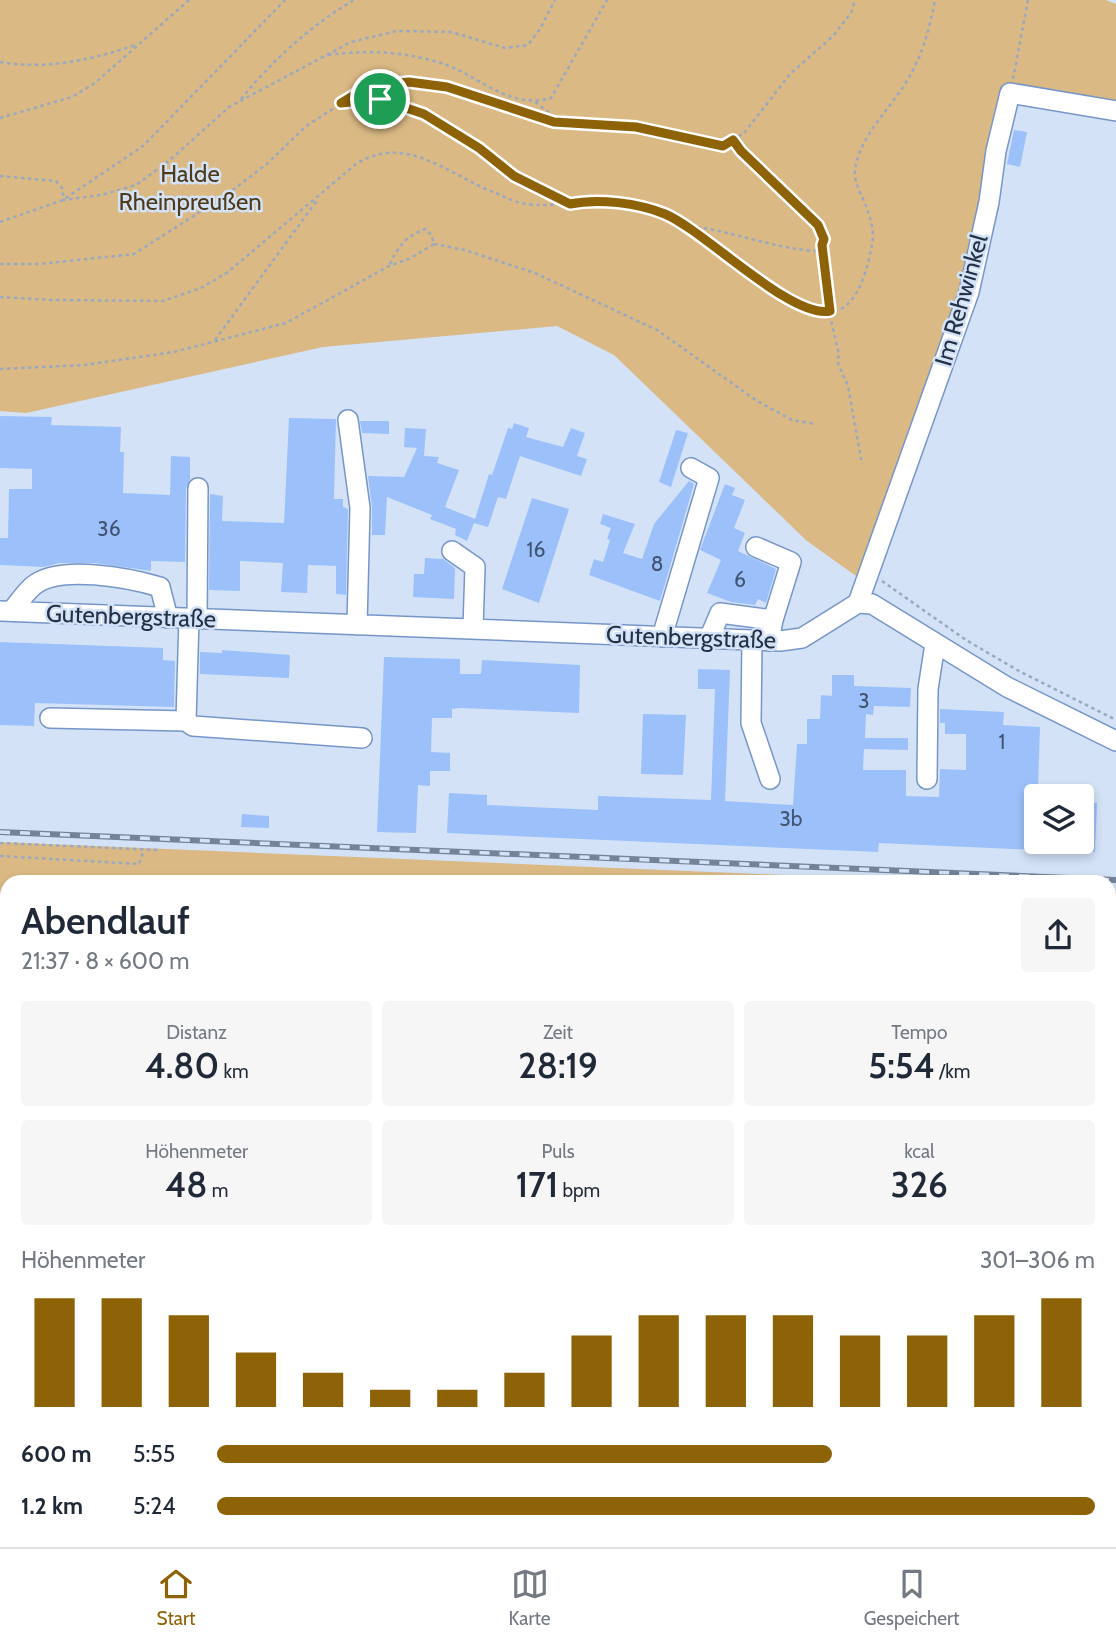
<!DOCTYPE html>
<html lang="de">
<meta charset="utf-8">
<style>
:root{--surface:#fff;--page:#f6f6f7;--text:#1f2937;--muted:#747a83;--line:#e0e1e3;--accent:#8e6308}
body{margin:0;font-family:Cabin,sans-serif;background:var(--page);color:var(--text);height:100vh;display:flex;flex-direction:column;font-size:26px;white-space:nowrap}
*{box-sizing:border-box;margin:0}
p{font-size:23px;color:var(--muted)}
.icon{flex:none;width:38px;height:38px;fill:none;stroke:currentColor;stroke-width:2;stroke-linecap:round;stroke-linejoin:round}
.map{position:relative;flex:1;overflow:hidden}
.panel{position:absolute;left:0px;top:875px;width:1116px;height:672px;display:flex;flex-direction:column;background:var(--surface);border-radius:21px 21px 0 0;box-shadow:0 4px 10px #0003}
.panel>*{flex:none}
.controls{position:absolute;left:1024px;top:784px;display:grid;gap:14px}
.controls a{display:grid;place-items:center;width:70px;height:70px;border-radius:7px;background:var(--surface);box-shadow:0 4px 10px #0003;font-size:35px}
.pin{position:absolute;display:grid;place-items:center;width:60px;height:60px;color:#fff;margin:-30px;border:4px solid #fff;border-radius:50%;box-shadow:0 2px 7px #0007}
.round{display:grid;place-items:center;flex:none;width:74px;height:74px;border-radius:7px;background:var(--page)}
.headline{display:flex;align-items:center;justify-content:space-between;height:119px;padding:0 21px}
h1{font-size:38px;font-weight:600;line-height:52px}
.stats{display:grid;grid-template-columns:repeat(3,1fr);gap:10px;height:119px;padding:7px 21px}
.stats div{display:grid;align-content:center;border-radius:7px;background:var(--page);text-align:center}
.stats b{font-size:35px;font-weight:600}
.stats small{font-size:19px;font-weight:400}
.stats p{font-size:19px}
.chart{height:196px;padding:14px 21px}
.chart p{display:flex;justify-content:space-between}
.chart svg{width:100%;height:126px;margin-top:7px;stroke:var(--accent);stroke-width:6}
ul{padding:0 21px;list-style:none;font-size:23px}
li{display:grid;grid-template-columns:112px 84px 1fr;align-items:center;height:52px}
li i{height:18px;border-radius:9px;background:var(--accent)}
.tab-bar{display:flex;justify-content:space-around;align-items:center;height:98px;border-top:2px solid var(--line);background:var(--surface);font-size:19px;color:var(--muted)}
.tab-bar a{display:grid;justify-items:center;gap:4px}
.tab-bar .on{color:var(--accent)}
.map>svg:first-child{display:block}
.green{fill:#dab984}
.building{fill:#9cc1fa}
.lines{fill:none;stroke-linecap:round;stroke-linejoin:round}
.minor-casing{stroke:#7696c8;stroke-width:22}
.path{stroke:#9ba9be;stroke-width:2.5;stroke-dasharray:3.5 3.5;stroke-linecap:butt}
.minor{stroke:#fff;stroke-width:19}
.rail-casing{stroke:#758398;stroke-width:6}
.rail{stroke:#d3e2f7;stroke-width:3.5;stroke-dasharray:10;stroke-linecap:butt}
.route-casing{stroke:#fff;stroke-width:14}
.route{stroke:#8e6308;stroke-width:9}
.labels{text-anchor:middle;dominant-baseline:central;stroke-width:5;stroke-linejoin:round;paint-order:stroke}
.number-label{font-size:21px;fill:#415472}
.park-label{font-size:24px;fill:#503b19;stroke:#d3e2f7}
.street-label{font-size:24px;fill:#233045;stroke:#d3e2f7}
</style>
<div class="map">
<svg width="1116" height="1547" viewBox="0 0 1116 1547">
<rect width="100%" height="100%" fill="#d3e2f7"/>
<!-- green -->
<path class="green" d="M 0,0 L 1106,0 L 1116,4 L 1116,105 L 1010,93 L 964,287 L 859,578 L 807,541 L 614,355 L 557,326 L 323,347 L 26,413 L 0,411 Z
M 0,842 L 807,876 L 921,882 L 7,882 L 7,1084 L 0,1091 Z
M 1110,892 L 1116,892 L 1116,1183 L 1110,1179 Z
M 7,1109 L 7,1432 L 0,1422 L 0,1117 Z
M 1110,1215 L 1116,1219 L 1116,1510 L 1110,1510 Z
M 64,1540 L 641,1540 L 630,1547 L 68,1547 Z
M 705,1540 L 1070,1540 L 1097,1547 L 688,1547 Z"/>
<!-- building -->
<path class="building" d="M 1014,130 L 1027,132 L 1020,167 L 1007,164 Z
M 0,416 L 52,417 L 51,425 L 121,427 L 120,452 L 124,452 L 123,493 L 170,495 L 171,456 L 190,457 L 190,480 L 186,488 L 185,562 L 151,561 L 151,571 L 95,563 L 59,563 L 44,567 L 0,565 L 0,538 L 8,538 L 9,489 L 32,489 L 32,469 L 0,468 Z
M 289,418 L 336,419 L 334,499 L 343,499 L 343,507 L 348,509 L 346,595 L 336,594 L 336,566 L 308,565 L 307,593 L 281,592 L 283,563 L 240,561 L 240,591 L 209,590 L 210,494 L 223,496 L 222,521 L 284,523 Z
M 360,421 L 389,421 L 389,434 L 362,433 Z
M 514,423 L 529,428 L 526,437 L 563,447 L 571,428 L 585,433 L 577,456 L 587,459 L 581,476 L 520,456 L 506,499 L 498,497 L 488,527 L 474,523 L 467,541 L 455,535 L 456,529 L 430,519 L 432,515 L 387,497 L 385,535 L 372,535 L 372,507 L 368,476 L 404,477 L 417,448 L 404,447 L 405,428 L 426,429 L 424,456 L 439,457 L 437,463 L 459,470 L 445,507 L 475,519 L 489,474 L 492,475 L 508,428 L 512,429 Z
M 676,430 L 688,433 L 671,487 L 659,482 Z
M 689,481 L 694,484 L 660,601 L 589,575 L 594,559 L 603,562 L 610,540 L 607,539 L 611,528 L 600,524 L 603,514 L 635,524 L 623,553 L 642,559 L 654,524 Z
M 725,484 L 735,488 L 732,495 L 745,500 L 734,528 L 745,533 L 738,551 L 776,569 L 766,603 L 758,599 L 755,605 L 731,602 L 707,593 L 721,560 L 700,550 Z
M 532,498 L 569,509 L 539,603 L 502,589 Z
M 425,558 L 443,559 L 455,568 L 454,599 L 413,597 L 414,574 L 424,574 Z
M 0,642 L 163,648 L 163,660 L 175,661 L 174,707 L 35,703 L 34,726 L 0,725 Z
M 222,650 L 290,655 L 289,678 L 200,674 L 200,652 L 222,653 Z
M 384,657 L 460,659 L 460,674 L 481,674 L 482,660 L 580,665 L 579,713 L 461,708 L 452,709 L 452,718 L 432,718 L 431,752 L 450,753 L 450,771 L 430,771 L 430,786 L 418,785 L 416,833 L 377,832 Z
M 698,669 L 730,670 L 725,801 L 793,805 L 797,744 L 807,744 L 807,719 L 820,719 L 821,695 L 832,696 L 832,675 L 854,675 L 854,686 L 911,688 L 910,707 L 874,706 L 873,715 L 866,714 L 865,738 L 908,738 L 908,750 L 864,749 L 863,770 L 906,770 L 906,796 L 939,797 L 940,769 L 966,770 L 966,734 L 945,734 L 945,723 L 940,723 L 940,709 L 1004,712 L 1003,725 L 1040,727 L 1036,850 L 879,843 L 878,852 L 447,833 L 449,793 L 487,795 L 487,805 L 598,810 L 598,796 L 711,800 L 715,689 L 698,689 Z
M 643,714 L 686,715 L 683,775 L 641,774 Z
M 1082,802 L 1097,803 L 1095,852 L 1053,850 L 1054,842 L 1082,842 Z
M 242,814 L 269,816 L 269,828 L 241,827 Z"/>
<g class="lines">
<!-- minor casing -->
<g class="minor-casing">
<path id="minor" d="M 348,420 L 360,508 L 357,625
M 756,547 L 791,562 L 773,620
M 452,551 L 475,567 L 473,629
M 858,603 L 969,292 L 989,202 L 996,151 L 1010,93 L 1116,111
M 0,611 L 780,641 L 802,638 L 858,603 L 872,604 L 1007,687 L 1116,741
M 12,611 C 18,603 25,593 33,586 C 59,564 130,578 160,587 L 168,618
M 197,619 L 198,488
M 662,637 L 709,478 L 691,468
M 709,639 L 720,613 L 773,620 L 769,641
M 752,640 L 751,723 L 770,779
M 50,718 L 186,721 L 189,618
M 186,721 L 193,726 L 362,738
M 927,779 L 928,689 L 935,644"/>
</g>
<!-- path -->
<path class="path" d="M 328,55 C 367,50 402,51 441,63 C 479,75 508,110 551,98 L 607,0
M 0,62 C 46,70 92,60 135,45
M 1013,79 L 1028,0
M 241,99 C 272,61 311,25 354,0
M 343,102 L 380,99 L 424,114 L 479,148 L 515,176 L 567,203
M 535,102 L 563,123
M 0,118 L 72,97 L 95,83 L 189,0
M 0,176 L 56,181 L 63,189 L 63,200 L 101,195 L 136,185 L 170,160 L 229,107 L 351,42 L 397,31 L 451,32 L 505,48 L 528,45 L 540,29 L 555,0
M 0,222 L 63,200 L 143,146 L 285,0
M 690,226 C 732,231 772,248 815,251 L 824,239 L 819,225 L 741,151 L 733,140
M 434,244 L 465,250 L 535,273 L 657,330 L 757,401 L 792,420 L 815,424
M 822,245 L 830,315 L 839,355 L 837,361 L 848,386 L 862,464
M 0,264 L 40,264 L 134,254 L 225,196 L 268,163 L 306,126 L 369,86 L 409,82 L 447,87 L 554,123 L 637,127 L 723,146 L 744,133 L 791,73 L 833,36 L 851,13 L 855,0
M 0,297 L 53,300 L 163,301 L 201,288 L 228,272 L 356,164 C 405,133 448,174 493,192 C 503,196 516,203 527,204 C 547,207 565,203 585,201 C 608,198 641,205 663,213 C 702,227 806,336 844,307 C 861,295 868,265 872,245 C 878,215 852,188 855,170 C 860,136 888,111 905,84 C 922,57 929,31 935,0
M 215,340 L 318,199
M 0,369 L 84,365 L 174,352 L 286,323 L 389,266 L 409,259 L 434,244 L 432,236 L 426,229 C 405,236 398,247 389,266
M 882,581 L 966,640 L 1019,671 L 1116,720
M 0,843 L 158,850
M 0,856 L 139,864 L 144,850
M 0,948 L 7,949
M 0,1021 L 7,1022
M 0,1093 L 7,1087
M 1110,1118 L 1116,1122
M 0,1179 L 7,1174
M 1110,1202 L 1116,1206
M 1110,1241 L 1116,1247
M 0,1261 L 7,1268
M 0,1314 L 7,1319
M 1110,1465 L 1116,1466
M 0,1470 L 7,1480
M 1110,1534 L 1116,1536
M 40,1540 L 44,1547
M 861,1540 L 911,1547
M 285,1547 L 298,1540
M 466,1547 L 474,1540
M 654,1547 L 664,1540
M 795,1547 L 826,1540"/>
<!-- minor -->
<use href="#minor" class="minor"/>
<!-- rail casing -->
<g class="rail-casing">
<path id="rail" d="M 0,832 L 1116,880"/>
</g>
<!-- rail -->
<use href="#rail" class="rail"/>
</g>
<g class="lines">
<!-- route casing -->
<g class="route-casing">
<path id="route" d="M 409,82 L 447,87 L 554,122 L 636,127 L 723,146 L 733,140 L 741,151 L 818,225 L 824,239 L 822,245 L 830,311 C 791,319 705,231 665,214 C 638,203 598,198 570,204 L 514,176 L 479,148 L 424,114 L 380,99 L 341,103 L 369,86 Z"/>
</g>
<!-- route -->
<use href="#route" class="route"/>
</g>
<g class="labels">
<!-- number labels -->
<g class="number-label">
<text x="109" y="528">36</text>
<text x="536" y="549">16</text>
<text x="657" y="563">8</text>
<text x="740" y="579">6</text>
<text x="864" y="700">3</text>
<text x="1002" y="741">1</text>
<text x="791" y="818">3b</text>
</g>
<!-- park labels -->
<g class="park-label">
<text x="190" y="173">Halde<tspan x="190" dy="28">Rheinpreußen</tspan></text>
</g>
<!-- street labels -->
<g class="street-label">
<text transform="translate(961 300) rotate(-74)">Im Rehwinkel</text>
<text transform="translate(131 616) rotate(2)">Gutenbergstraße</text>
<text transform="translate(691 637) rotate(2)">Gutenbergstraße</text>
</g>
</g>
</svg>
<div class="controls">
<a><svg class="icon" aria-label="layers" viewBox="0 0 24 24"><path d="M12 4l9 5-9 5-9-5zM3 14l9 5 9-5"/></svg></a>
</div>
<div class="pin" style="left:380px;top:99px;background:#1e9e55"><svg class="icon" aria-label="arrive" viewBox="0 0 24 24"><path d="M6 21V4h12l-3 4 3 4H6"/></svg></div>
<section class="panel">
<div class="headline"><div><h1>Abendlauf</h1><p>21:37 · 8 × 600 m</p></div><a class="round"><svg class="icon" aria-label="share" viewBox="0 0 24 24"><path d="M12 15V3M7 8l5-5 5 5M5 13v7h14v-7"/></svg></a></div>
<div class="stats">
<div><p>Distanz</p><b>4.80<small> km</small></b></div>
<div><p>Zeit</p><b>28:19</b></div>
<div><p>Tempo</p><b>5:54<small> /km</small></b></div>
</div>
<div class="stats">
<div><p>Höhenmeter</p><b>48<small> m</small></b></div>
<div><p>Puls</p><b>171<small> bpm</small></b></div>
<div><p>kcal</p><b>326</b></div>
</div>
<div class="chart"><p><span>Höhenmeter</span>301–306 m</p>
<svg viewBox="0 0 160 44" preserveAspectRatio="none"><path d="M5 44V6M15 44V6M25 44V12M35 44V25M45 44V32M55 44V38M65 44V38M75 44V32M85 44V19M95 44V12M105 44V12M115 44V12M125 44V19M135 44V19M145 44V12M155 44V6"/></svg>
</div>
<ul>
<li><b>600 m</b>5:55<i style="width:70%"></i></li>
<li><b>1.2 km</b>5:24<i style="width:100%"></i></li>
</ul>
</section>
</div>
<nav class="tab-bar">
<a class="on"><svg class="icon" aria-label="home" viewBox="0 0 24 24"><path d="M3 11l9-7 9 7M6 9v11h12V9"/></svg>Start</a>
<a><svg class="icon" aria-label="map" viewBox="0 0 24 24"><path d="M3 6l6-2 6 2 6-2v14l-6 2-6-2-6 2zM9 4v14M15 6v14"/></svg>Karte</a>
<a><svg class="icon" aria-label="saved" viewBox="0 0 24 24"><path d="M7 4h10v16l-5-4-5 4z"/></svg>Gespeichert</a>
</nav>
